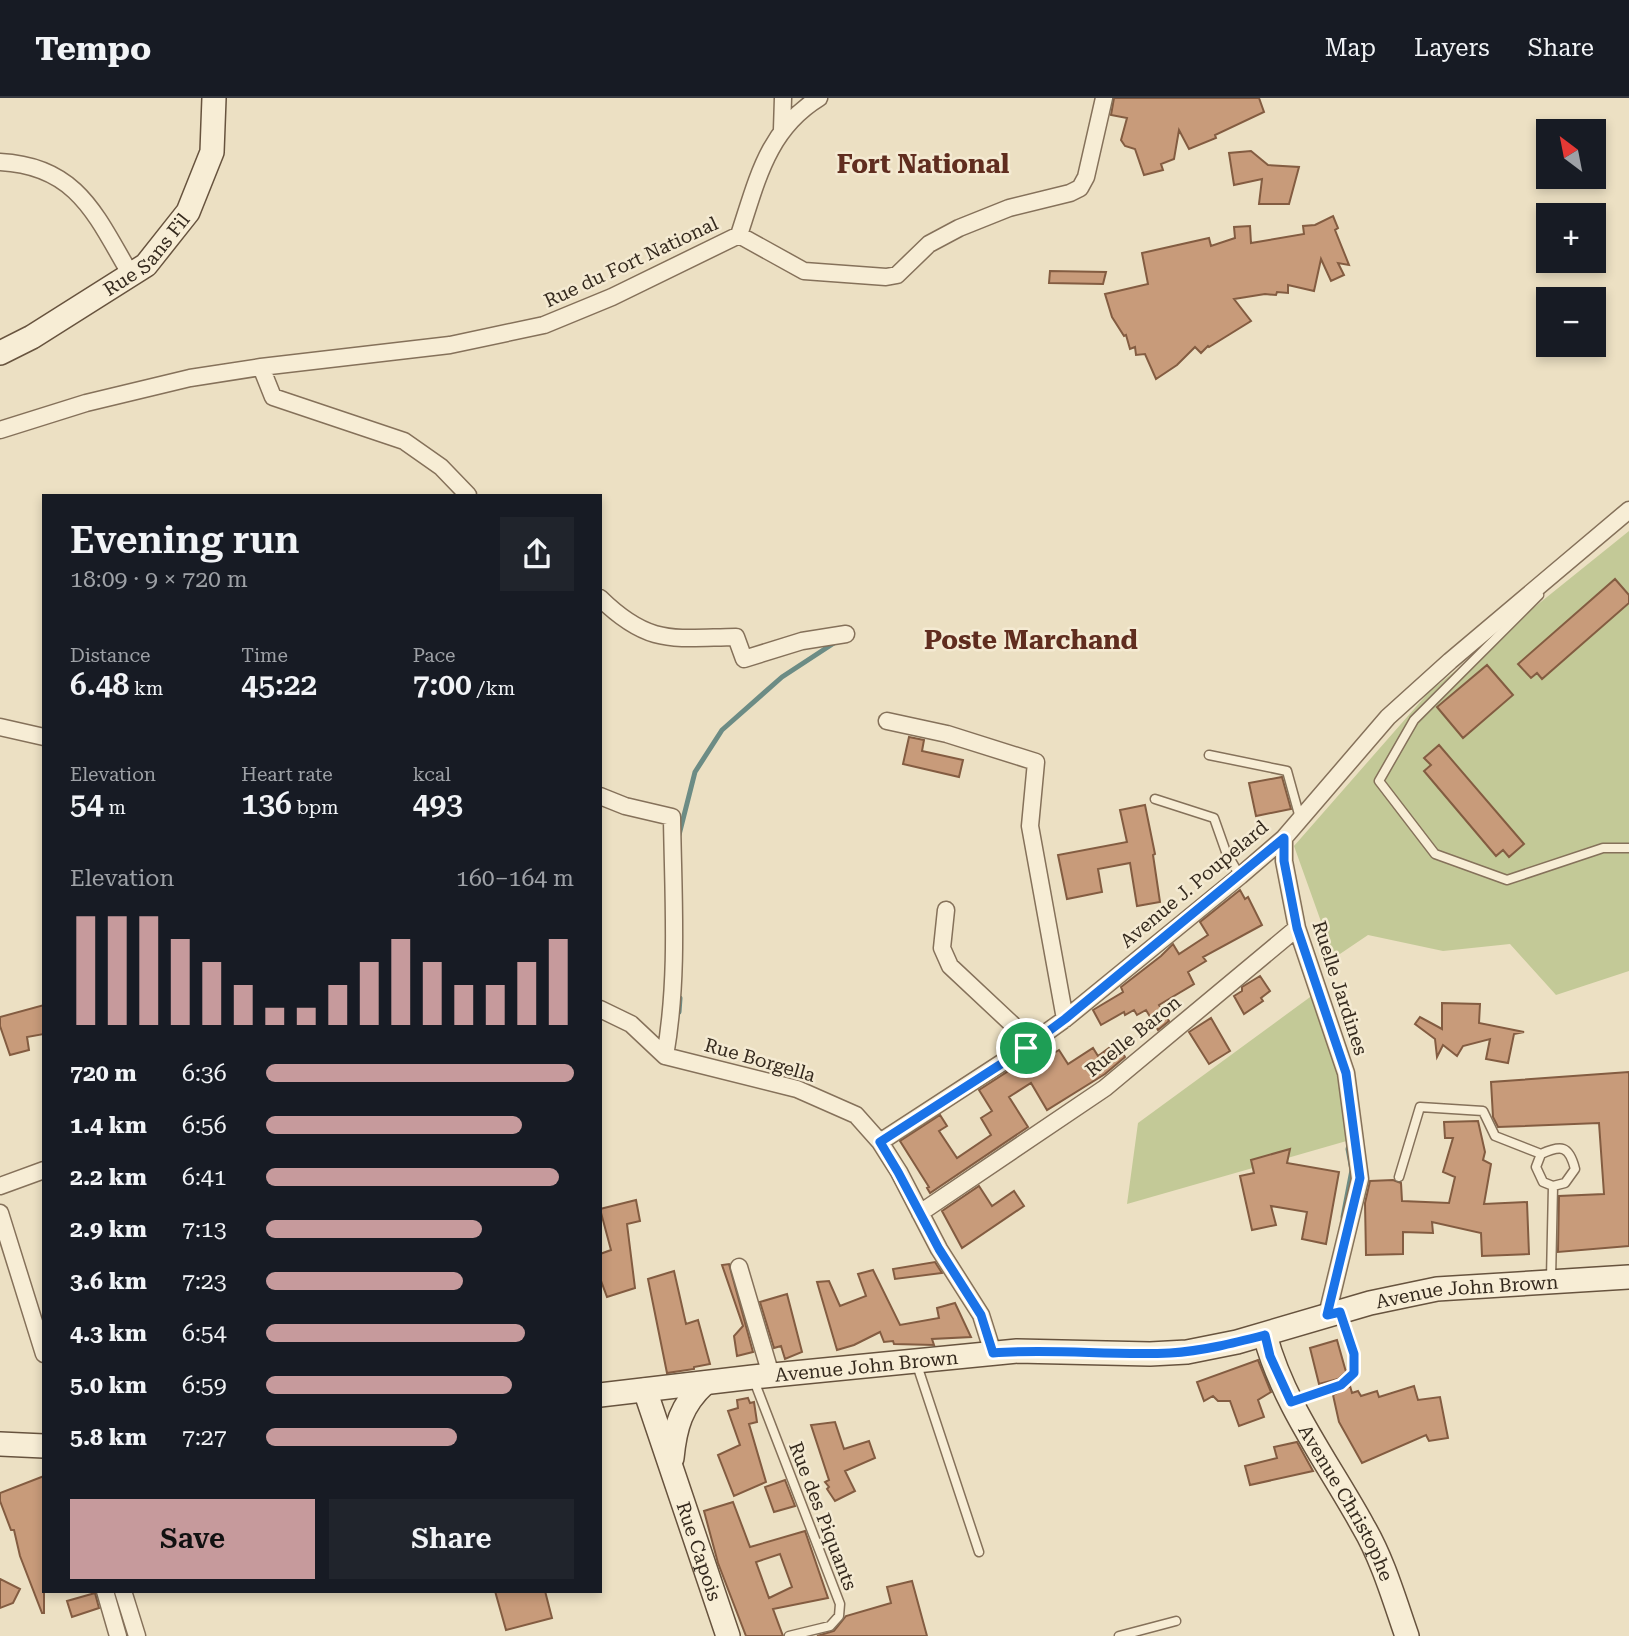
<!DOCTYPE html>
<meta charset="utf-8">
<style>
:root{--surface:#171b24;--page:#20242c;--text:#f1f3f6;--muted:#9ea1a6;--line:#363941;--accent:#c69a9c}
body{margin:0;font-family:"Roboto Serif",serif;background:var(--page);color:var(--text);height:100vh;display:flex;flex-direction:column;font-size:26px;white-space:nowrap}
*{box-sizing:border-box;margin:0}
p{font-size:23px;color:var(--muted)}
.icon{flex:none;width:38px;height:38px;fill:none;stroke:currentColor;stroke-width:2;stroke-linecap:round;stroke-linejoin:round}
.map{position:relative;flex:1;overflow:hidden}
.sheet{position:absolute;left:42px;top:396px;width:560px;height:1099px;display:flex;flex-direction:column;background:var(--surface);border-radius:0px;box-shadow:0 4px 10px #0003}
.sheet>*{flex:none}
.needle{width:46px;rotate:328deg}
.tools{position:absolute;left:1536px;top:21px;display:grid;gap:14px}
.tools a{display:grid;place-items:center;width:70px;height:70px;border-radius:0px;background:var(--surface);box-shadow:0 4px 10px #0003;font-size:35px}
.pin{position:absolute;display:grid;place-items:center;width:60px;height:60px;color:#fff;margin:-30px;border:4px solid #fff;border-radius:50%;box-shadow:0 2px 7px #0007}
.round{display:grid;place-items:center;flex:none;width:74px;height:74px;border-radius:0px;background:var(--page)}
.summary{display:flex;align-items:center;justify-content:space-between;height:119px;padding:0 28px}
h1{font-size:38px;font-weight:600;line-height:52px}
.figures{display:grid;grid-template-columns:repeat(3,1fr);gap:10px;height:119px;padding:7px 28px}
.figures div{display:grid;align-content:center}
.figures b{font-size:30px;font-weight:600}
.figures small{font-size:19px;font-weight:400}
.figures p{font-size:19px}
.chart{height:196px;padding:14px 28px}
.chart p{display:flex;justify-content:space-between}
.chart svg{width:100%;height:126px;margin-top:7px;stroke:var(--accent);stroke-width:6}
.button{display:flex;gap:14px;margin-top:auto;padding:14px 28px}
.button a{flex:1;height:80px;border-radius:0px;background:var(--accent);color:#111;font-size:28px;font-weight:600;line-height:80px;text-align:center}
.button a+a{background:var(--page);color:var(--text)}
ul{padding:0 28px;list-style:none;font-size:23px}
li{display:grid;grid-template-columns:112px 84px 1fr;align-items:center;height:52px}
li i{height:18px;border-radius:9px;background:var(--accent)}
header{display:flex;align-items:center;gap:42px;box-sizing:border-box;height:98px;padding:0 35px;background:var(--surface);border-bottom:2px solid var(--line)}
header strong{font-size:33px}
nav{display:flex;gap:38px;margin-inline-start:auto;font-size:24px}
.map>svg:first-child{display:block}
.green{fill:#c3c997}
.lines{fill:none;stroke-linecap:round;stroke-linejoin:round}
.stream{stroke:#6c8c85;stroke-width:5}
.building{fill:#c89b7a;stroke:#835c41;stroke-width:2;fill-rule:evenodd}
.lane-casing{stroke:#85715a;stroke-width:11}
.street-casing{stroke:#85715a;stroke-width:19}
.secondary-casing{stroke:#67533e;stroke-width:26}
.lane{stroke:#f7edd5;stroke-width:8}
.street{stroke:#f7edd5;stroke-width:16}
.secondary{stroke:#f7edd5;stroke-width:23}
.route-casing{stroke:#fff;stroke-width:14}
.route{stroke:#1a73e8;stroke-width:9}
.labels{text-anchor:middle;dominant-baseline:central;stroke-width:5;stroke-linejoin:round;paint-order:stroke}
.street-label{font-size:19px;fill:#352a1e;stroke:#f4ead2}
.district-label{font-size:26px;font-weight:bold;fill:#602d1f;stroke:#f4ead2}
</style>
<header>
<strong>Tempo</strong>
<nav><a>Map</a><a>Layers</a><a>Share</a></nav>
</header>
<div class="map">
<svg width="1629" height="1538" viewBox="0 0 1629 1538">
<rect width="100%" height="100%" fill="#ece0c3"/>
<!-- green -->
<path class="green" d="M 1629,433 L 1629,873 L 1556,897 L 1510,846 L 1443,853 L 1368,837 L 1334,860 L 1294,748 L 1429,594 Z
M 1317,894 L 1343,977 L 1350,1042 L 1127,1106 L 1138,1025 Z"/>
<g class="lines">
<!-- stream -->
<path class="stream" d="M 679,737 L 695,674 L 722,632 L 782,579 L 837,543
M 679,914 L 680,900
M 1343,1119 L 1352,1072 L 1348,1051 L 1349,1047"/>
</g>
<!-- building -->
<path class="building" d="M 1114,0 L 1259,0 L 1264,14 L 1215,37 L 1216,40 L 1189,51 L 1179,32 L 1174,61 L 1161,66 L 1163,72 L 1144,77 L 1135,51 L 1125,48 L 1121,42 L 1127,20 L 1111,17 Z
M 1251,53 L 1268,67 L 1299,69 L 1289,106 L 1259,106 L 1262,81 L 1234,87 L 1229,55 Z
M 1333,118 L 1338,130 L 1335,132 L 1349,167 L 1338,165 L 1344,177 L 1331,183 L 1321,161 L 1314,193 L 1288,187 L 1288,195 L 1277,194 L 1276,197 L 1265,196 L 1234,201 L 1251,223 L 1209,249 L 1208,248 L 1201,255 L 1195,249 L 1177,267 L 1156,281 L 1145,256 L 1136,257 L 1135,249 L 1130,251 L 1126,237 L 1124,238 L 1112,219 L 1105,196 L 1148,186 L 1142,155 L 1209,140 L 1211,148 L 1235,140 L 1234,129 L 1250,128 L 1251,145 L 1304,136 L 1303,128 L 1315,127 Z
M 1050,173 L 1106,174 L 1103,186 L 1049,185 Z
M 1615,481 L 1629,497 L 1629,505 L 1542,581 L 1537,575 L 1531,580 L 1518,566 Z
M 1487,567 L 1513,597 L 1463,640 L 1437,609 Z
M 909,639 L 924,642 L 922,653 L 963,662 L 959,679 L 903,666 Z
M 1439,647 L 1524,746 L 1509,759 L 1503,752 L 1496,758 L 1424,673 L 1431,667 L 1424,660 Z
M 1282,679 L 1291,711 L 1256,718 L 1249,685 Z
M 1145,707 L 1155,756 L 1153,757 L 1160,804 L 1137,808 L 1130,765 L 1098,771 L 1102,794 L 1067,801 L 1058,757 L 1127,744 L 1120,712 Z
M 1240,792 L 1245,801 L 1248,799 L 1262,827 L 1203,859 L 1206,863 L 1188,874 L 1194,886 L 1159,907 L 1169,923 L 1158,932 L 1146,912 L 1137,917 L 1134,912 L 1125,917 L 1124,914 L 1101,927 L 1093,912 L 1123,894 L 1121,889 L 1161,858 L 1173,846 L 1179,856 L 1208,837 L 1200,824 Z
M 1260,878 L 1270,893 L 1261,900 L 1263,903 L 1244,916 L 1234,898 L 1242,893 L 1242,889 Z
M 1442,905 L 1480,906 L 1479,925 L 1524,934 L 1514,936 L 1508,965 L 1486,961 L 1490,941 L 1463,948 L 1457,958 L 1443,947 L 1437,959 L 1435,941 L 1415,926 L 1420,919 L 1442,931 Z
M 44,907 L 44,936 L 27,939 L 29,952 L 10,957 L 0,928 L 0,919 Z
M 1211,920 L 1230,953 L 1209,966 L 1189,934 Z
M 1119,949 L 1125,959 L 1105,976 L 1047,1012 L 1031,985 L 1009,999 L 1028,1029 L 930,1095 L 927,1090 L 929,1089 L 900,1043 L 940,1017 L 947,1028 L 939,1033 L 957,1060 L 991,1037 L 981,1020 L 992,1013 L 979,992 L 1033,957 L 1037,965 L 1059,952 L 1068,966 L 1093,950 L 1098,958 L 1109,950 L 1112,954 Z
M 1629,974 L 1629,1148 L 1558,1154 L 1559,1098 L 1604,1096 L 1599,1025 L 1498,1029 L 1493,1019 L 1491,984 Z
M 1478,1023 L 1485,1054 L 1483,1062 L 1491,1066 L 1484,1106 L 1527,1104 L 1529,1156 L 1482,1158 L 1481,1135 L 1432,1124 L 1433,1135 L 1403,1134 L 1403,1156 L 1366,1157 L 1365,1105 L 1370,1083 L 1393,1082 L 1401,1085 L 1402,1103 L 1449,1105 L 1455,1079 L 1443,1074 L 1453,1040 L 1445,1040 L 1444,1024 Z
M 1290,1051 L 1287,1065 L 1339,1074 L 1326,1146 L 1302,1141 L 1307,1114 L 1271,1108 L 1276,1127 L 1252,1132 L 1240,1078 L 1254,1075 L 1251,1062 Z
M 979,1088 L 992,1108 L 1014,1093 L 1024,1108 L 962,1150 L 942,1113 Z
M 636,1102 L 640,1123 L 627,1126 L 635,1190 L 607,1199 L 600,1180 L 600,1156 L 611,1152 L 600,1111 Z
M 935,1164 L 942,1175 L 895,1181 L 893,1171 Z
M 729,1166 L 753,1254 L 737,1258 L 734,1238 L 743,1228 L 722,1167 Z
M 873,1172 L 900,1227 L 939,1220 L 937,1210 L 955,1205 L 971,1239 L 932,1241 L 934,1247 L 894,1246 L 893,1243 L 884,1244 L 880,1234 L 854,1247 L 837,1252 L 817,1184 L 829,1183 L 840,1208 L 866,1198 L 858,1176 Z
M 674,1173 L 686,1226 L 698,1222 L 710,1266 L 694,1269 L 694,1271 L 667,1275 L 648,1181 Z
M 787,1196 L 802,1254 L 785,1261 L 781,1248 L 774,1250 L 760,1204 Z
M 1337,1242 L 1346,1274 L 1338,1281 L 1319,1286 L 1310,1250 Z
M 1258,1262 L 1271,1294 L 1258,1302 L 1264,1319 L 1239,1328 L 1230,1303 L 1218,1303 L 1213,1298 L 1204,1303 L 1197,1284 Z
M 1350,1288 L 1352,1295 L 1358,1293 L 1361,1298 L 1377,1293 L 1379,1299 L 1414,1288 L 1418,1302 L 1440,1299 L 1448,1340 L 1429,1343 L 1426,1337 L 1362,1365 L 1339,1324 L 1333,1297 Z
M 748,1300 L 750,1305 L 754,1304 L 757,1324 L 749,1326 L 766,1384 L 734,1398 L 718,1357 L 740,1347 L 728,1313 L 738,1310 L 737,1302 Z
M 835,1324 L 844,1351 L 869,1343 L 875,1360 L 845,1373 L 855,1393 L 835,1403 L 827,1391 L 829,1389 L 825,1384 L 829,1382 L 811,1327 Z
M 1297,1344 L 1313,1373 L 1250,1387 L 1245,1368 L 1277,1360 L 1274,1349 Z
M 44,1378 L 44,1515 L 42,1515 L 20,1458 L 14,1432 L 11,1432 L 0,1403 L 0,1395 Z
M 785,1382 L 795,1408 L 774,1414 L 765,1389 Z
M 733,1404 L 750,1449 L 805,1433 L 828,1500 L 773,1511 L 783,1538 L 746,1538 L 718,1465 L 704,1413 ZM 780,1456 L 792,1489 L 769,1500 L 756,1464 Z
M 0,1481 L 20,1491 L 13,1505 L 0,1510 Z
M 912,1483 L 927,1538 L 817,1538 L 834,1533 L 846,1518 L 891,1505 L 887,1489 Z
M 495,1493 L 545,1493 L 552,1520 L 506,1532 Z
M 95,1495 L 99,1510 L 72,1519 L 67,1503 Z"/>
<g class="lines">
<!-- lane casing -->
<g class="lane-casing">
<path id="lane" d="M 1539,497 L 1414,622 L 1379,683 L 1435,756 L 1507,782 L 1603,750 L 1629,750
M 1209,657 L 1287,673 L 1300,720
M 1155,701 L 1214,720 L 1226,754 L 1240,778
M 1399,1079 L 1420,1009 L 1483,1013 L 1495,1038 L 1541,1056 C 1561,1047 1569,1047 1575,1071 L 1565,1085 L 1553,1088 L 1543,1084 L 1536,1069 L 1541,1056
M 1551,1181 L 1553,1088
M 916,1264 L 979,1454
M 753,1280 L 840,1506 L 839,1518 L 830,1528 L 789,1538
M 1294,1303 L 1341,1287 L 1354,1275 L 1354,1256 L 1340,1214
M 1119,1538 L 1176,1523"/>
</g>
<!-- street casing -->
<g class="street-casing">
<path id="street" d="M 782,32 L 783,0
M 0,64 C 78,68 96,118 131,177
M 739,137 C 757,83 767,32 819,0
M 261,269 L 273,299 L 404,343 L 441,369 L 468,397
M 0,332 L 86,305 L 190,280 L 261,269 L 450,247 L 544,227 L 612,199 L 739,137 L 804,173 L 886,179 L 897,177 L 929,146 L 959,130 L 1009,110 L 1070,95 L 1080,90 L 1086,79 L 1104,0
M 600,500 C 649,548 673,540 736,539 L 744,561 L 802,543 L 846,536
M 887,623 L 947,636 L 1036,664 L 1030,728 L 1065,921
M 0,629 L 44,639
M 600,698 L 625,708 L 672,719 C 673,798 679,879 665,958
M 1284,740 L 1284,763 L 1297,830 L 1346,975 L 1360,1081 L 1327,1217
M 946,812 L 942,850 L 950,868 L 1013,927 L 1026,949
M 600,911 L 631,926 L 665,958 L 797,991 L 856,1017 L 880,1044 L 899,1074 L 939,1151 L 981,1217 L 993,1255
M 880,1044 L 1026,949 L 1065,921 L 1240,778 L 1284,740 L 1388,619 L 1450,563 L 1629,412
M 0,1088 L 44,1072
M 0,1115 L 44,1256
M 920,1115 L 1105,990 L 1297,830
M 739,1169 L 771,1277
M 105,1493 L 118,1538
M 123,1493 L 137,1538"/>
</g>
<!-- secondary casing -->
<g class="secondary-casing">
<g id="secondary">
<path id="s1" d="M 0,255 L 32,239 L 146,167 L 188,114 L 212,54 L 214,0"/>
<path id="s2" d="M 1265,1237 C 1283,1306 1329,1366 1363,1428 C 1383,1462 1394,1501 1407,1538"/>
<path id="s3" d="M 645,1292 L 728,1538"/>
<path id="s4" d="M 600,1297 L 753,1279 L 1017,1253 L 1150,1256 L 1187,1254 L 1237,1244 L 1370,1205 L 1437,1191 L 1629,1179"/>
<path d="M 0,1346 L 44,1348"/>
<path d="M 672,1360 C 675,1329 681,1307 705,1285"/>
</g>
</g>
<!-- lane -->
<use href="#lane" class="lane"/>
<!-- street -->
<use href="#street" class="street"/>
<!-- secondary -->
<use href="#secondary" class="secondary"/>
</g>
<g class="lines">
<!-- route casing -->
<g class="route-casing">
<path id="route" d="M 1284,740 L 1284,763 L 1297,830 L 1346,975 L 1360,1080 L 1327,1217 L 1340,1214 L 1354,1256 L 1354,1275 L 1341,1287 L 1291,1304 L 1270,1258 L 1265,1237 C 1234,1245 1203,1253 1170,1255 C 1111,1258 1052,1250 993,1255 L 981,1217 L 939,1151 L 898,1074 L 880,1044 L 1026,950 L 1065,921 Z"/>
</g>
<!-- route -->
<use href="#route" class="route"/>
</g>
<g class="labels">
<!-- street labels -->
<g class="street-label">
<text stroke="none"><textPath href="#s1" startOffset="178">Rue Sans Fil</textPath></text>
<text transform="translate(631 164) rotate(-25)">Rue du Fort National</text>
<text transform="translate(1194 786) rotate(-40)">Avenue J. Poupelard</text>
<text transform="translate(1340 890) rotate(72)">Ruelle Jardines</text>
<text transform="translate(1133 938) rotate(-39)">Ruelle Baron</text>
<text transform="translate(760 962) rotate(16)">Rue Borgella</text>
<text stroke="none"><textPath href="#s4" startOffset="877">Avenue John Brown</textPath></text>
<text stroke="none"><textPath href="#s4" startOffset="268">Avenue John Brown</textPath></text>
<text stroke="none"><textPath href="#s2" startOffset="187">Avenue Christophe</textPath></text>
<text transform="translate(823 1418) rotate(69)">Rue des Piquants</text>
<text stroke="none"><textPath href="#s3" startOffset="170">Rue Capois</textPath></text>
</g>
<!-- district labels -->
<g class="district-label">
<text x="923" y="66">Fort National</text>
<text x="1031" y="542">Poste Marchand</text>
</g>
</g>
</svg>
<div class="tools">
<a><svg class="needle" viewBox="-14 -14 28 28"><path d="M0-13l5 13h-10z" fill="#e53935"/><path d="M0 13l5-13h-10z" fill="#9ea1a6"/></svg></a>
<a>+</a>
<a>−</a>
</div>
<div class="pin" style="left:1026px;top:950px;background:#1e9e55"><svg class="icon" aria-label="arrive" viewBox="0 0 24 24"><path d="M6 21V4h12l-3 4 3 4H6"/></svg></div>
<section class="sheet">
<div class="summary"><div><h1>Evening run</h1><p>18:09 · 9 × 720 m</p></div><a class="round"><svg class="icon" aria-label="share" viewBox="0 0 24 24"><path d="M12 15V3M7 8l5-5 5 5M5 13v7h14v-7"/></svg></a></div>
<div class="figures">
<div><p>Distance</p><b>6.48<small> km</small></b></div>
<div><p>Time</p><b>45:22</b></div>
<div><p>Pace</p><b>7:00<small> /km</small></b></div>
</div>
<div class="figures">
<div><p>Elevation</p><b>54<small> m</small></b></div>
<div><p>Heart rate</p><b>136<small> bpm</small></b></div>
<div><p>kcal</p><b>493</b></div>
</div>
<div class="chart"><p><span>Elevation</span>160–164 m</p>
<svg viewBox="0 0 160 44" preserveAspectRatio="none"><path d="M5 44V6M15 44V6M25 44V6M35 44V14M45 44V22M55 44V30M65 44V38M75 44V38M85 44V30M95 44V22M105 44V14M115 44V22M125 44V30M135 44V30M145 44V22M155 44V14"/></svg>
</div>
<ul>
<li><b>720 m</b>6:36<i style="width:100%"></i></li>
<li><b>1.4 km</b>6:56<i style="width:83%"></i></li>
<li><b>2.2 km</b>6:41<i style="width:95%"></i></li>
<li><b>2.9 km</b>7:13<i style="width:70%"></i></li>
<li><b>3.6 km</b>7:23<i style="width:64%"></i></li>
<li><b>4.3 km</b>6:54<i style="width:84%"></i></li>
<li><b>5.0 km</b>6:59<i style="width:80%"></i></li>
<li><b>5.8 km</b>7:27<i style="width:62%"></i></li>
</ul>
<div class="button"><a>Save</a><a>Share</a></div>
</section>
</div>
